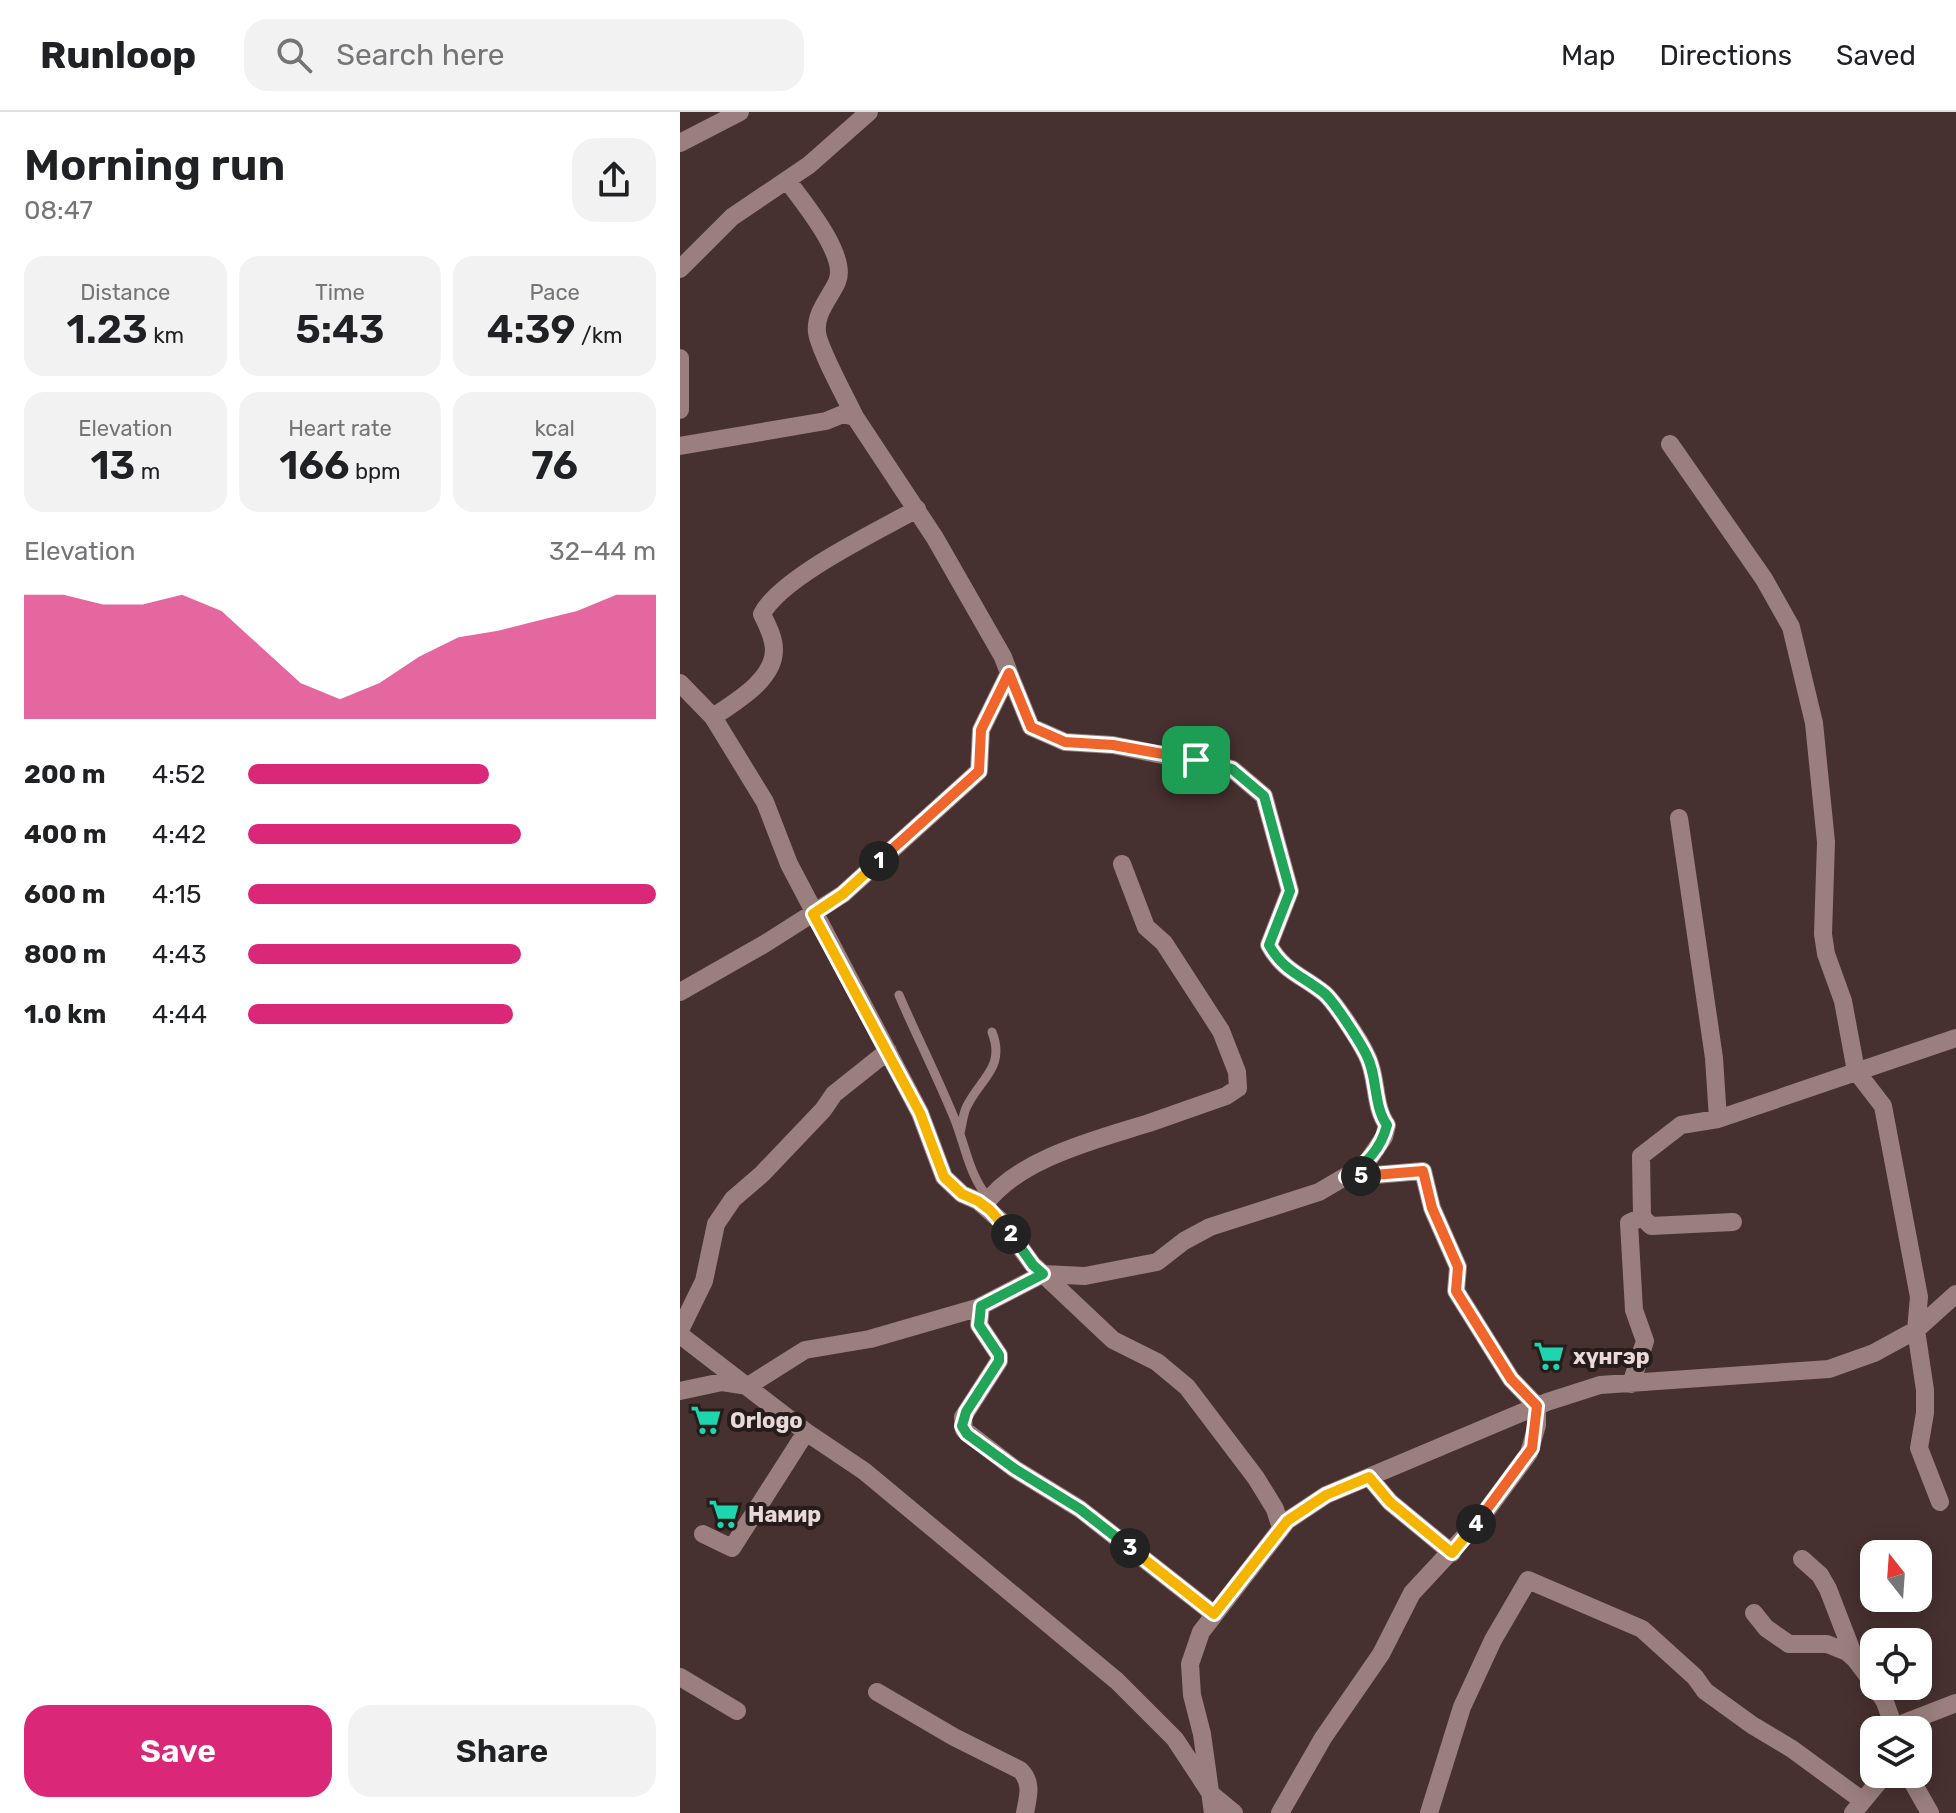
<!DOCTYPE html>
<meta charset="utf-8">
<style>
:root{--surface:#fff;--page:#f2f2f2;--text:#202124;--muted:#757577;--line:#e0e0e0;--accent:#db2777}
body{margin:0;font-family:Rubik,sans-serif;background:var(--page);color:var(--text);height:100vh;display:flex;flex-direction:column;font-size:30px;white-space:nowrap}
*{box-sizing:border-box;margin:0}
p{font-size:26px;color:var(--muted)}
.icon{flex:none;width:44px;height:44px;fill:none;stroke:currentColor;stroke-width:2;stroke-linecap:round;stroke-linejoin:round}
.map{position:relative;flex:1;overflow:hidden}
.panel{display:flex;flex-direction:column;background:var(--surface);width:680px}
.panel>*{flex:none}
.needle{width:52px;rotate:343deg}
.buttons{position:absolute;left:1180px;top:1428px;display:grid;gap:16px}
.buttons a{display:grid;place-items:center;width:72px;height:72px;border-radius:16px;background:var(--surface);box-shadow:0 4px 20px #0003;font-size:40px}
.pin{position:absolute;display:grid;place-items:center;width:68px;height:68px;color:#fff;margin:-34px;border-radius:16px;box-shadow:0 4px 12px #0006}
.km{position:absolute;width:40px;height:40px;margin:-20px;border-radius:50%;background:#222;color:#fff;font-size:22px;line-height:40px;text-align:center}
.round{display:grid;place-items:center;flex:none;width:84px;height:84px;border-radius:24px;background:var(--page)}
.summary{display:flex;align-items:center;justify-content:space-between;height:136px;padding:0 24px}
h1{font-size:44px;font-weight:600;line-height:60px}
.stats{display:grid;grid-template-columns:repeat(3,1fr);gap:12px;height:136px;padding:8px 24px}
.stats div{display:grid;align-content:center;border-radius:20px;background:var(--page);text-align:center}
.stats b{font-size:40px;font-weight:600}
.stats small{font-size:22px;font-weight:400}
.stats p{font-size:22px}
.chart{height:224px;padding:16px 24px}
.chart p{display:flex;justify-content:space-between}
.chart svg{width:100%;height:144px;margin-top:8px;fill:var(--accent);opacity:.7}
.primary-button{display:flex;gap:16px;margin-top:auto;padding:16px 24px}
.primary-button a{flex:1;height:92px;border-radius:24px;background:var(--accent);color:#fff;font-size:32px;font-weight:600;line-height:92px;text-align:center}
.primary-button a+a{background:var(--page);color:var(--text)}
ul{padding:0 24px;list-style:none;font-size:26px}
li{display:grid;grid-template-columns:128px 96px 1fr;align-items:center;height:60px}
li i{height:20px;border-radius:10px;background:var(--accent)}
header{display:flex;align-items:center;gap:48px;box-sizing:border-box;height:112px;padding:0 40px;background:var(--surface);border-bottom:2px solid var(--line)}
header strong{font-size:38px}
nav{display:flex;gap:44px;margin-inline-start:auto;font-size:28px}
.search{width:560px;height:72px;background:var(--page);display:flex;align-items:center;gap:20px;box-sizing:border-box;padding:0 28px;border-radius:24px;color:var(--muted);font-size:30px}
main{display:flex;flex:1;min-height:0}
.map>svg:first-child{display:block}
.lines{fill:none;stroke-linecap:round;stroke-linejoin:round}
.service{stroke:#9a7f7e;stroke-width:9}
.minor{stroke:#9a7f7e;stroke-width:18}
.split-1-casing{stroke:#fff;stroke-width:16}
.split-2-casing{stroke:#fff;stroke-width:16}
.split-3-casing{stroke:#fff;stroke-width:16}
.split-4-casing{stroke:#fff;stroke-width:16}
.split-5-casing{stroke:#fff;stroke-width:16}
.split-6-casing{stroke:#fff;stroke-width:16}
.split-1{stroke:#f0652b;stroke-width:10}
.split-2{stroke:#f5b400;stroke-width:10}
.split-3{stroke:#22a559;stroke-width:10}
.split-4{stroke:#f5b400;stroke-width:10}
.split-5{stroke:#f0652b;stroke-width:10}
.split-6{stroke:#22a559;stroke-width:10}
.labels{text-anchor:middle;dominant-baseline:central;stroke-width:8;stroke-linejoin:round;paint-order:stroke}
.poi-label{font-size:22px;font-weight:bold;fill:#e9dad9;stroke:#261c1b;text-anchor:start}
</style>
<header>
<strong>Runloop</strong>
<div class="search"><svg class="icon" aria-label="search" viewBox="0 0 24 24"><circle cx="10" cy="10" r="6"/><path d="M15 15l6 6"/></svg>Search here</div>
<nav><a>Map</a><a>Directions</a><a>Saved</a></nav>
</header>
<main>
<section class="panel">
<div class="summary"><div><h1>Morning run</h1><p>08:47</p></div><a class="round"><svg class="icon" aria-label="share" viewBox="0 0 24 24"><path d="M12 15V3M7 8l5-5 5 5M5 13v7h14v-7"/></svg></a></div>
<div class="stats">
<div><p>Distance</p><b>1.23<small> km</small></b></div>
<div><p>Time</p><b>5:43</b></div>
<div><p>Pace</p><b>4:39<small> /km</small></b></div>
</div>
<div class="stats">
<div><p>Elevation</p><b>13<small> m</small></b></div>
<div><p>Heart rate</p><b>166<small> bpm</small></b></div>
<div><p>kcal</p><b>76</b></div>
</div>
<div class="chart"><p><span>Elevation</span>32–44 m</p>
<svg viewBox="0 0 160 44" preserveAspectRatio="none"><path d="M0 44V6L10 6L20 9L30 9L40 6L50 11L60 22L70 33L80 38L90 33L100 25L110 19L120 17L130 14L140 11L150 6L160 6V44z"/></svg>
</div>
<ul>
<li><b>200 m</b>4:52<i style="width:59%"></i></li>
<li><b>400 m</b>4:42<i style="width:67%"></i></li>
<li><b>600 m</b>4:15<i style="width:100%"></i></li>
<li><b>800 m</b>4:43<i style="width:67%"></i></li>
<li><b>1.0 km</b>4:44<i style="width:65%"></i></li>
</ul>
<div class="primary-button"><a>Save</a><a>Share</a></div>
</section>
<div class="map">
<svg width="1276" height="1701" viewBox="0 0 1276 1701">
<rect width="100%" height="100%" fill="#473130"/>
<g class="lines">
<!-- service -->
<path class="service" d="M 219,883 C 237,925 258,966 275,1008 C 286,1036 289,1063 309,1087
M 280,1021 C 282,1013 283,1003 286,996 C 300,966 326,956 312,920"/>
<!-- minor -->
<path class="minor" d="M 0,31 L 60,0
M 107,68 C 122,89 169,144 157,170 C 149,187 135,201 137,220 C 138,235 167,288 175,305
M 0,157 L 52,105 L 129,53 L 189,0
M 0,246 L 0,298
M 990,332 L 1084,467 L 1111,515 L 1134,611 L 1146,730 L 1143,822 L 1146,842 L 1163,889 L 1176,959 L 1203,994 L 1239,1185 L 1236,1218 L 1245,1278 L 1245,1301 L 1239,1336 L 1260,1390
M 0,334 L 146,309 L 163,302 L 175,305 L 255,426 L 323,545 L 329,561 L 301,618 L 299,659 L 163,782 L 86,831 L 0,880
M 0,571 L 33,605 L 85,690 L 109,752 L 240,1001 L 264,1065 L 282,1082 L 298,1089 L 321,1109 L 353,1153 L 363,1162 L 405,1164 L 477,1150 L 504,1129 L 530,1115 L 639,1080 L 685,1053 L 704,1025 L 707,1013 C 693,994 698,964 686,942 C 680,929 654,889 644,881 C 623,864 603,859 589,833 L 610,779 L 584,684 L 552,657 L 433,633 L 385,630 L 351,615 L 329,561
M 33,605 C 55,590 94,568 94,538 C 94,525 87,513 82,502 C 101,465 198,419 237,397
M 999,706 L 1034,946 L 1038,1007
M 304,1094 C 336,1047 418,1027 469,1011 C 495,1002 520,993 546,984 L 558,976 L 557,960 L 541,919 L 484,831 L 466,815 L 442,752
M 962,1105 L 971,1114 L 1053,1110
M 301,1194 L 299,1213 L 319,1243 L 319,1249 L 283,1305 L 284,1318 L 335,1357 L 400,1397 L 534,1502
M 0,1218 L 24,1169 L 36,1112 L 53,1087 L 82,1062 L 143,998 L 154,982 L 208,939
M 0,1223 L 126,1320 L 184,1359 L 437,1569 L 495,1627 L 531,1682 L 554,1701
M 951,1272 L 965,1229 L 954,1198 L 949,1111 L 962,1105 L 961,1044 L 1001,1013 L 1038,1007 L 1276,926
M 0,1279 L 42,1270 L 68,1274 L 125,1238 L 190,1227 L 297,1196 L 363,1162 L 433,1228 L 477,1250 L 507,1275 L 576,1366 L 595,1397 L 601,1416
M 689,1365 L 710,1390 L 772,1441
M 23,1422 L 52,1436 L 126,1320
M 1122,1447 L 1140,1463 L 1148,1477 L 1175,1547 L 1194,1572
M 1074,1501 L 1086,1516 L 1109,1532 L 1147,1532 L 1167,1540 L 1175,1547
M 0,1565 L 57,1599
M 1195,1574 L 1205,1590 L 1215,1618
M 197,1580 L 274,1625 L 340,1658 C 353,1670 348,1685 345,1701
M 1214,1615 L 1276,1591
M 1228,1662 L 1250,1701
M 533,1701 L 522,1622 L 512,1583 L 510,1552 L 521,1520 L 607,1409 L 646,1383 L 867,1290 L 920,1273 L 1149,1257 L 1194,1241 L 1236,1218 L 1276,1182
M 600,1701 L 643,1626 L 701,1542 L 732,1481 L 798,1410 L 849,1341 L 857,1313 L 857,1294 L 831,1267 L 776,1179 L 778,1155 L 752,1096 L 743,1059 L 671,1065
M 749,1701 L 782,1595 L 813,1528 L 848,1468 L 962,1517 L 1015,1565 L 1025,1579 L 1072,1613 L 1112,1637 L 1183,1689
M 1173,1701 L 1205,1662"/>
</g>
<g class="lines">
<!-- split-1 casing -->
<g class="split-1-casing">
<path id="split-1" d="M 199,749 L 299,659 L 301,618 L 329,561 L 351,615 L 385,630 L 433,633 L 516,648"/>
</g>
<!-- split-2 casing -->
<g class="split-2-casing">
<path id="split-2" d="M 199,749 L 163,782 L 133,802 L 240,1001 L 264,1065 L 282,1082 L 298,1089 L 310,1098 L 331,1122"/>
</g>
<!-- split-3 casing -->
<g class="split-3-casing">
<path id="split-3" d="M 331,1122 L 353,1153 L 363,1162 L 301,1194 L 299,1213 L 319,1243 L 319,1249 L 286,1300 L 282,1314 L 287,1322 L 335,1357 L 400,1397 L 450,1436"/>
</g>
<!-- split-4 casing -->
<g class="split-4-casing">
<path id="split-4" d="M 450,1436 L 534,1502 L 607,1409 L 646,1383 L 689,1365 L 710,1390 L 772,1441 L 796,1412"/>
</g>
<!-- split-5 casing -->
<g class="split-5-casing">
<path id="split-5" d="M 681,1064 L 743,1059 L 752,1096 L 778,1155 L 776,1179 L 831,1267 L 857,1294 L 852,1336 L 796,1412"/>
</g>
<!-- split-6 casing -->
<g class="split-6-casing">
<path id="split-6" d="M 516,648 L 552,657 L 584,684 L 610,779 L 589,833 C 603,859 623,864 644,881 C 654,889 680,930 686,942 C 698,964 693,994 707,1013 C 701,1037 686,1052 666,1065 L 681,1064"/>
</g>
<!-- split-1 -->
<use href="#split-1" class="split-1"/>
<!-- split-2 -->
<use href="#split-2" class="split-2"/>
<!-- split-3 -->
<use href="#split-3" class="split-3"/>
<!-- split-4 -->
<use href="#split-4" class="split-4"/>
<!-- split-5 -->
<use href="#split-5" class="split-5"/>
<!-- split-6 -->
<use href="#split-6" class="split-6"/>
</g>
<!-- icons -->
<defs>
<g id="supermarket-bare" transform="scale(2.4)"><path d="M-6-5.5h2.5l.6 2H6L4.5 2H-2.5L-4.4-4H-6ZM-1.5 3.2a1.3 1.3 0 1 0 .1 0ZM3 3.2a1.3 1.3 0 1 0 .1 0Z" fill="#1ed5b0" stroke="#261c1b" stroke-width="2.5" paint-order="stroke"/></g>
</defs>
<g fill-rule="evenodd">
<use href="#supermarket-bare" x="869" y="1244"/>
<use href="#supermarket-bare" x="26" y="1308"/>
<use href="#supermarket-bare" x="44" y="1402"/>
</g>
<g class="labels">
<!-- poi labels -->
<g class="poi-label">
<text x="893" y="1244">хүнгэр</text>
<text x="50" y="1308">Orlogo</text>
<text x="68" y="1402">Намир</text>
</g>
</g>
</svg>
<div class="buttons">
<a><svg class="needle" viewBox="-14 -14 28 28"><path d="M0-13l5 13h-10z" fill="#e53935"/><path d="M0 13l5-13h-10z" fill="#757577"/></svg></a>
<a><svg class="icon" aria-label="locate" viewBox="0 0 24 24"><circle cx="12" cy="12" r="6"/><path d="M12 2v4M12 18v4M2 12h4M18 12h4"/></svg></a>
<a><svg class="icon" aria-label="layers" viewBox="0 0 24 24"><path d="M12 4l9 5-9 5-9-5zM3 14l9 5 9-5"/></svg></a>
</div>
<div class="pin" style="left:516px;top:648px;background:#1e9e55"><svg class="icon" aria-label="arrive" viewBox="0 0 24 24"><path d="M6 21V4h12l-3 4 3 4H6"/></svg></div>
<b class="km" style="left:199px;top:749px">1</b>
<b class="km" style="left:331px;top:1122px">2</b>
<b class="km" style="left:450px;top:1436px">3</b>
<b class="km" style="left:796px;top:1412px">4</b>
<b class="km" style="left:681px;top:1064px">5</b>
</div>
</main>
